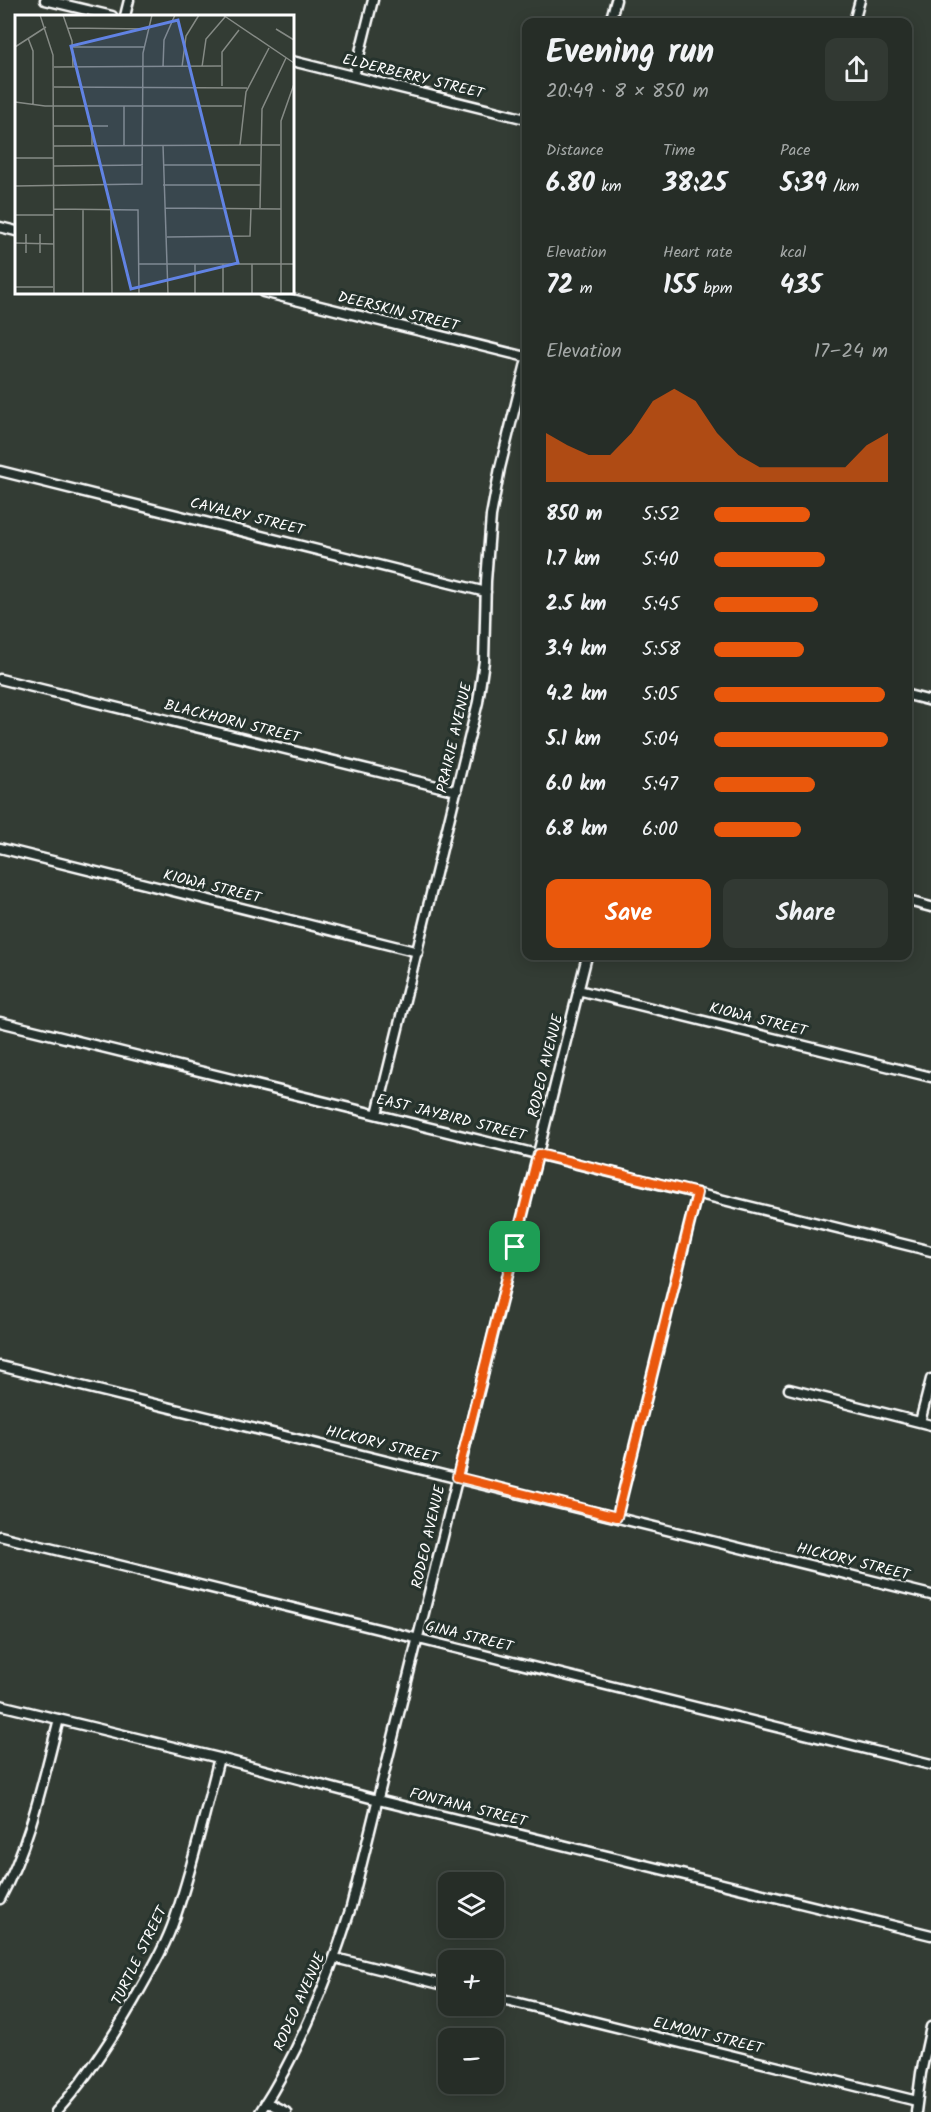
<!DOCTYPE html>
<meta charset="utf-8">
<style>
:root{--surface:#262d27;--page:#323933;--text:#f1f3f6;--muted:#a4a8a7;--line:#424944;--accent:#ea580c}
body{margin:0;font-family:Kalam,sans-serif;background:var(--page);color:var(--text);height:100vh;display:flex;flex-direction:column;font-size:22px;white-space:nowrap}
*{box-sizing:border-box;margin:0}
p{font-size:20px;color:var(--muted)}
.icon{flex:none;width:33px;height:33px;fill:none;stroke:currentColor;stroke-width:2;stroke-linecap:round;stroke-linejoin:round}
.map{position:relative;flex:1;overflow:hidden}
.drawer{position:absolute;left:522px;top:18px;width:390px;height:942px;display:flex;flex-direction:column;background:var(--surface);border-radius:12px;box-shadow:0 3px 15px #0003,0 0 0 2px var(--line)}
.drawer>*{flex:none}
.tools{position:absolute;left:438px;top:1872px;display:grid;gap:12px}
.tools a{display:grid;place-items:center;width:66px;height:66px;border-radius:12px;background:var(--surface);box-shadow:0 3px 15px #0003,0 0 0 2px var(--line);font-size:30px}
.pin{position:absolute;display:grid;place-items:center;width:51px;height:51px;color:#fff;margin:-26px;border-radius:12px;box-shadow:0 3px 9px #0006}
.round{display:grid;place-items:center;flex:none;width:63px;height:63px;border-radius:12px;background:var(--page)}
.overview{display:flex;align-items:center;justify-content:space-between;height:102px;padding:0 24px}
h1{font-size:33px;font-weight:700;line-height:45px}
.metrics{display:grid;grid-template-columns:repeat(3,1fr);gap:9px;height:102px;padding:6px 24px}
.metrics div{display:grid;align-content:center}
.metrics b{font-size:26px;font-weight:700}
.metrics small{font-size:16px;font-weight:400}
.metrics p{font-size:16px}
.chart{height:168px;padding:12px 24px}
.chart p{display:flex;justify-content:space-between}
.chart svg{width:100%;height:108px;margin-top:6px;fill:var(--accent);opacity:.7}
.button{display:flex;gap:12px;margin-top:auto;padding:12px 24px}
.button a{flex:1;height:69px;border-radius:12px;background:var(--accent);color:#fff;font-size:24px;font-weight:700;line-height:69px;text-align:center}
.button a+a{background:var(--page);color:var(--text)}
ul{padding:0 24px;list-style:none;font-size:20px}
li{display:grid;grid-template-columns:96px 72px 1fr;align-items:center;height:45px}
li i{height:15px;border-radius:8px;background:var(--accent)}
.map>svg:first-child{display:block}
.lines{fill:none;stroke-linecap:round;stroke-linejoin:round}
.minor-casing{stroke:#fff;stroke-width:13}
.minor{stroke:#26332d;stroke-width:8}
.route-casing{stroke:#fff;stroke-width:12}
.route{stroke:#ea580c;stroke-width:8}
.labels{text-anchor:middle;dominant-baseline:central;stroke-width:6;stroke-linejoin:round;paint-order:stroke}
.street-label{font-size:15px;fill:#fff;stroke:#26332d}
.inset-road{fill:none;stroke:#858a85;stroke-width:1.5}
.view{fill:#6183e4;fill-opacity:0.15;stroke:#6183e4;stroke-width:3}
.inset-edge{fill:none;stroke:#fff;stroke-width:3}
</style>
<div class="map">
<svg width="931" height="2112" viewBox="0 0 931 2112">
<rect width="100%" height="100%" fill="#333c34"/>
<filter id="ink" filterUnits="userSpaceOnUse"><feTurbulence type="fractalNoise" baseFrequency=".0167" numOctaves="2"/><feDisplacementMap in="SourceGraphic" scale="12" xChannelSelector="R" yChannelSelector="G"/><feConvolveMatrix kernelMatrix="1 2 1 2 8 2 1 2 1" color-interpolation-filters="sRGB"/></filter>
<g filter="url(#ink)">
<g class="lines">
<!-- minor casing -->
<g class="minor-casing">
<path id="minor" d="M 45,0 L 112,16
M 125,16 L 129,0
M 610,22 L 616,0
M 854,22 L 860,0
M 292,61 L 526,119
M 354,76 L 373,0
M 0,227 L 16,231
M 263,292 L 526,357
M 0,471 L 486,592
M 0,679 L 457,791
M 908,695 L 931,701
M 0,848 L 418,952
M 908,901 L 931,907
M 578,990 L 931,1077
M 0,1022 L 931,1251
M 377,1114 L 478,702 L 484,661 L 486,581 L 491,516 L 500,468 L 526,363
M 0,1366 L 931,1595
M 789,1389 L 931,1425
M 920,1422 L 931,1379
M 617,1517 L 697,1193
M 0,1536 L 931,1765
M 0,1705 L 219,1758 L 378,1800 L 931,1935
M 0,1899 C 30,1844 43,1780 59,1719
M 335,1958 L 448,1986
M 494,1997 L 917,2101
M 266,2102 L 286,2112
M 56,2112 C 90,2075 117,2031 141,1988 C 154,1965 167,1942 175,1918 C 193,1866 205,1812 219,1758
M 260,2112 C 301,2049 329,1978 351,1907 L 587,956
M 916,2112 L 921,2073 L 931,2027"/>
</g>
<!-- minor -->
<use href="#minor" class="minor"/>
</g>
</g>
<g class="lines" filter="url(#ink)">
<!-- route casing -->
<g class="route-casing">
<path id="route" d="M 538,1154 L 697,1193 L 617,1517 L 457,1477 Z"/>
</g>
<!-- route -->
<use href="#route" class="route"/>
</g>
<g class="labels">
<!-- street labels -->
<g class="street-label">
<text transform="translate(413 77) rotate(14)">ELDERBERRY STREET</text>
<text transform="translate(398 312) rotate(14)">DEERSKIN STREET</text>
<text transform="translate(247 517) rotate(14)">CAVALRY STREET</text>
<text transform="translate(232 722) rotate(14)">BLACKHORN STREET</text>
<text transform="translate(455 738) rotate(-77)">PRAIRIE AVENUE</text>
<text transform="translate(212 887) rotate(14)">KIOWA STREET</text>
<text transform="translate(758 1020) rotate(14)">KIOWA STREET</text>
<text transform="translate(546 1066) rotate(-76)">RODEO AVENUE</text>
<text transform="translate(451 1118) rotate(14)">EAST JAYBIRD STREET</text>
<text transform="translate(382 1445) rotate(14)">HICKORY STREET</text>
<text transform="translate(429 1537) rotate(-77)">RODEO AVENUE</text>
<text transform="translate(853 1562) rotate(14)">HICKORY STREET</text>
<text transform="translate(469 1637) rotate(14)">GINA STREET</text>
<text transform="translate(468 1808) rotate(14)">FONTANA STREET</text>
<text transform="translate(140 1956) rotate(-64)">TURTLE STREET</text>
<text transform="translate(300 2002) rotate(-66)">RODEO AVENUE</text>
<text transform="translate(708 2036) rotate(14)">ELMONT STREET</text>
</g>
</g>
<!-- overview -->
<g transform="translate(15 15)">
<rect width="279" height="279" fill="#333c34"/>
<path class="inset-road" d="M 25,0 L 38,40 L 39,279M 48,0 L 57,26 L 58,52M 208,0 L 279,48M 53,13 L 132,14M 261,14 L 279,25M 13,23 L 18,36 L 18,90M 0,32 L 31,12M 58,32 L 129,32M 39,52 L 206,51M 148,52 L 149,25 L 160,0M 167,52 L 171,21 L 184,0M 187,52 L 191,24 L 210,2M 207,71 L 207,37 L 224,15M 39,72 L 232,73M 0,87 L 30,91 L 227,91M 109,91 L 109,130M 39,111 L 93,111M 77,130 L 77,110M 148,130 L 153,279M 225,130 L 231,77 L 254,33M 39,131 L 265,130M 0,143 L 38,143M 148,150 L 245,150M 39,151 L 128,150M 148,170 L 245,170M 0,171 L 127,169 L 128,38 L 137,0M 150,193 L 266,194M 245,193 L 247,94 L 271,43M 39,194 L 123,195 L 124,279M 68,194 L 68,279M 96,194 L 97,279M 0,200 L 38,200M 11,219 L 11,238M 25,219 L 25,238M 152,222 L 235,221 L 236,193M 0,228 L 39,229M 124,249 L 279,249M 180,249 L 180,279M 208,249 L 208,279M 237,249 L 237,279M 0,272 L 38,272M 266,279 L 266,106 L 279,69"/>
<path class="view" d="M 163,5 L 223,248 L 116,274 L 56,31 Z"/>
<rect width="279" height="279" class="inset-edge"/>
</g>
</svg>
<div class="tools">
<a><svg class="icon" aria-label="layers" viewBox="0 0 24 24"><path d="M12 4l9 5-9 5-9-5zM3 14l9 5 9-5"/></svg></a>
<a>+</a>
<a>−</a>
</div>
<div class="pin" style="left:515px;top:1247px;background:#1e9e55"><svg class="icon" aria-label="arrive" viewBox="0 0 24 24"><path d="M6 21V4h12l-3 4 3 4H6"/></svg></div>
<section class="drawer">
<div class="overview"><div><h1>Evening run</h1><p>20:49 · 8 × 850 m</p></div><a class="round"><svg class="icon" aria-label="share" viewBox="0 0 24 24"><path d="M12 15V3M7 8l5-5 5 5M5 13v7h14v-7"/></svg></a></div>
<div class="metrics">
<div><p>Distance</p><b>6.80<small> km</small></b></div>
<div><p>Time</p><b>38:25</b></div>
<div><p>Pace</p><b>5:39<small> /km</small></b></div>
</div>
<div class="metrics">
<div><p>Elevation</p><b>72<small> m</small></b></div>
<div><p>Heart rate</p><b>155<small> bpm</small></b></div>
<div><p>kcal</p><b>435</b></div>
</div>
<div class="chart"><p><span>Elevation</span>17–24 m</p>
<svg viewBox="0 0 160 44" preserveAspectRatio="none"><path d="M0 44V24L10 29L20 33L30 33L40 24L50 11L60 6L70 11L80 24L90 33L100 38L110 38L120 38L130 38L140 38L150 29L160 24V44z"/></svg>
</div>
<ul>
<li><b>850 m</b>5:52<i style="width:55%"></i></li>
<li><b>1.7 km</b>5:40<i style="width:64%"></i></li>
<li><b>2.5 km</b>5:45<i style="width:60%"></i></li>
<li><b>3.4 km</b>5:58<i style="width:52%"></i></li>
<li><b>4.2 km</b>5:05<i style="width:98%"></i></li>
<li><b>5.1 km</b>5:04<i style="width:100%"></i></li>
<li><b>6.0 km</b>5:47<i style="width:58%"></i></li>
<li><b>6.8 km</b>6:00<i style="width:50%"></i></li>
</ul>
<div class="button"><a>Save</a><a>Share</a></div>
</section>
</div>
